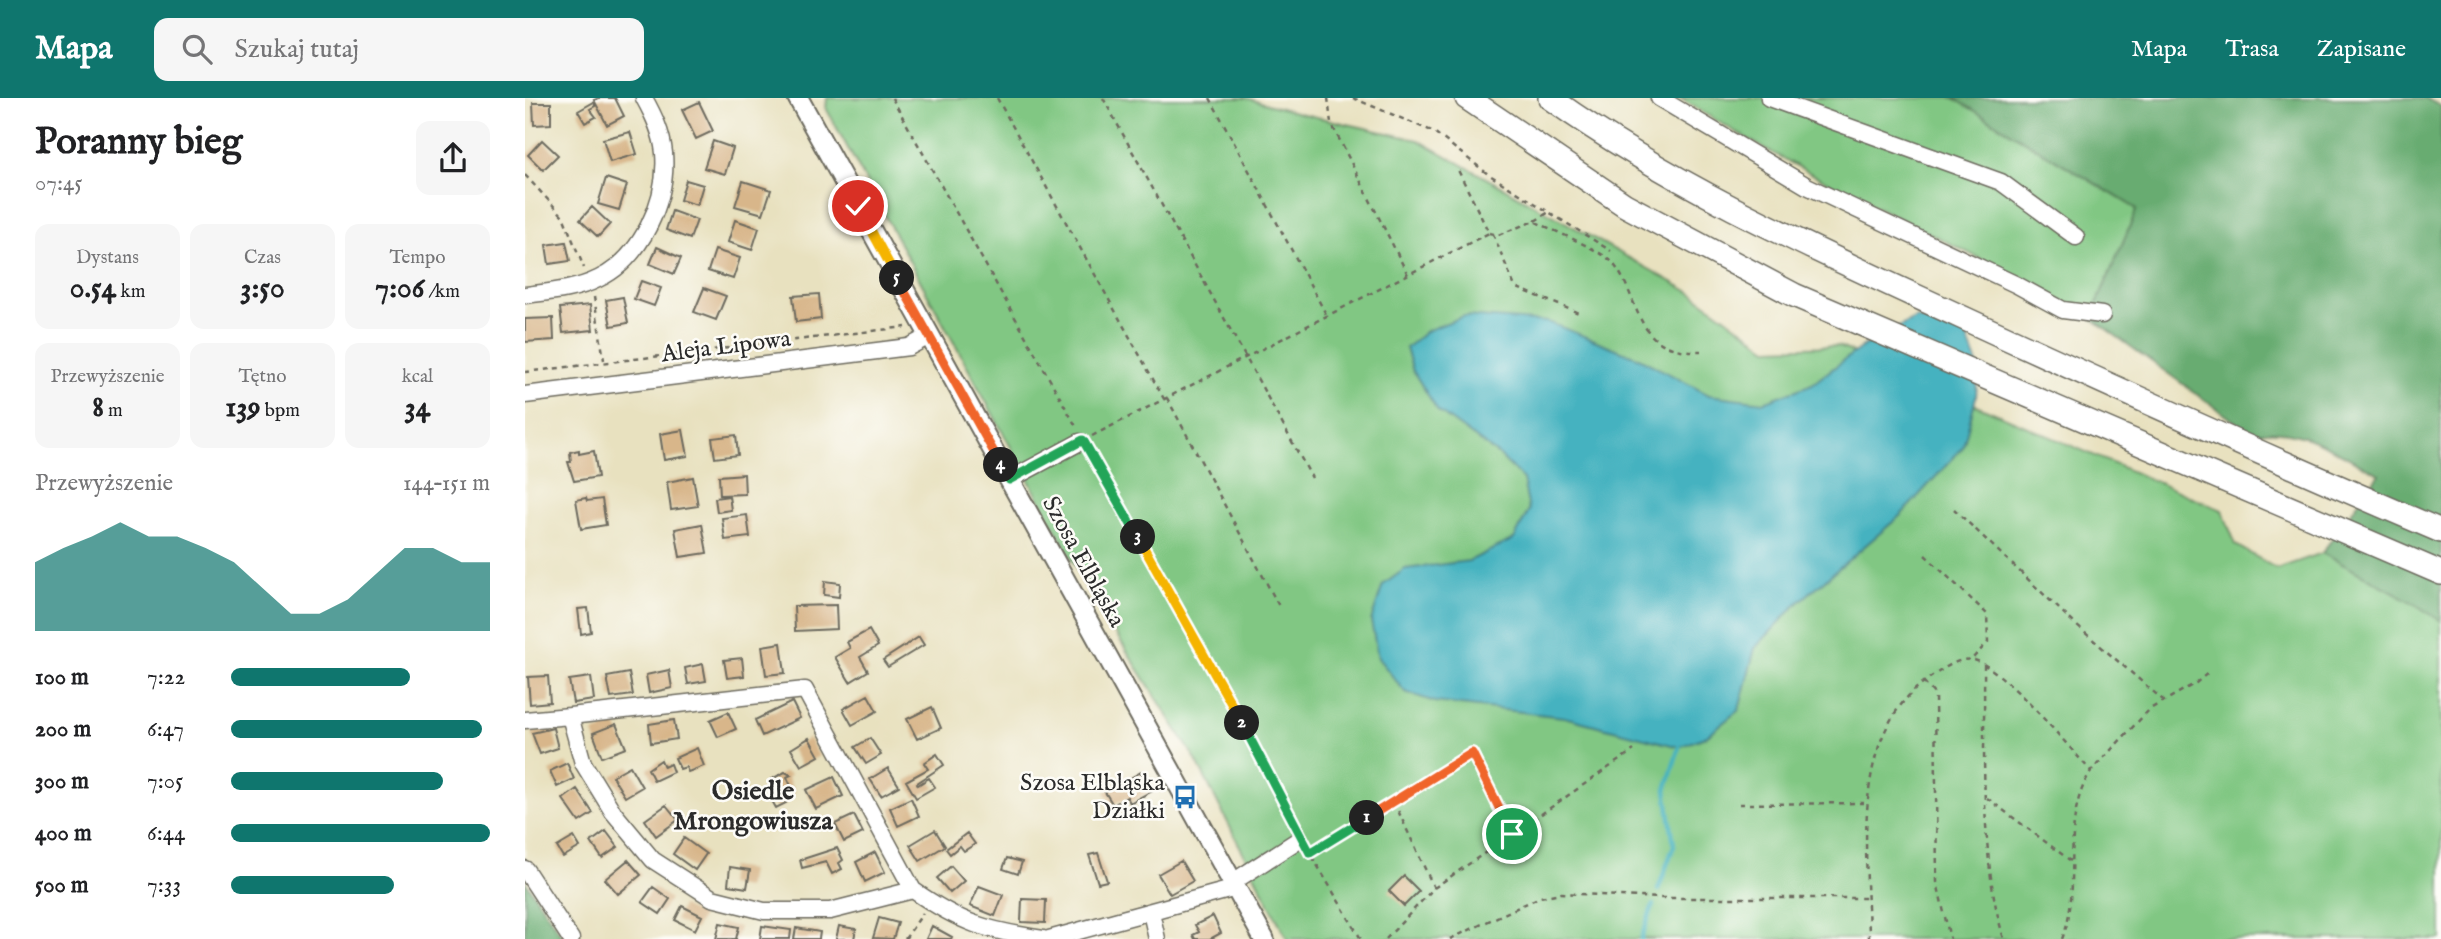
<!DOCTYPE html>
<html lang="pl">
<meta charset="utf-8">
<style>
:root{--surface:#fff;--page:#f6f6f6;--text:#202124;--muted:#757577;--accent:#0f766e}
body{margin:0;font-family:"IM FELL English",serif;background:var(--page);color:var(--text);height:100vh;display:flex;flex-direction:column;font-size:26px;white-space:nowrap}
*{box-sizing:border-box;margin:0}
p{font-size:23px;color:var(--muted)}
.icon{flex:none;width:38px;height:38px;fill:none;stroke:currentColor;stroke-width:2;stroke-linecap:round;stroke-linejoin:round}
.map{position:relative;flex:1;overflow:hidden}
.panel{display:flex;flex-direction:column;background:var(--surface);width:525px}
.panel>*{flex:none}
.pin{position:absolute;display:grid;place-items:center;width:60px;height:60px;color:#fff;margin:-30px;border:4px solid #fff;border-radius:50%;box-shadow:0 2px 7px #0007}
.km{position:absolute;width:35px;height:35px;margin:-18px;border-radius:50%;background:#222;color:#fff;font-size:19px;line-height:35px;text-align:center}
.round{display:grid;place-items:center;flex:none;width:74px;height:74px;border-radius:14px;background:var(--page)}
.summary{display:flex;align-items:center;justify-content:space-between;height:119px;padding:0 35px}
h1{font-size:38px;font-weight:700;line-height:52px}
.stats{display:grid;grid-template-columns:repeat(3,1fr);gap:10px;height:119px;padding:7px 35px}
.stats div{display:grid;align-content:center;border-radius:14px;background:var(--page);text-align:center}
.stats b{font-size:30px;font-weight:700}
.stats small{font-size:19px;font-weight:400}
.stats p{font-size:19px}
.chart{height:196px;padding:14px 35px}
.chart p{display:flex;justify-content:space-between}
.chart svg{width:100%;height:126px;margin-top:7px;fill:var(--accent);opacity:.7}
ul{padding:0 35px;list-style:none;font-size:23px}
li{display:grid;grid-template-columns:112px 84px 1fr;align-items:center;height:52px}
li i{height:18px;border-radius:9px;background:var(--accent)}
header{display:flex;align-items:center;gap:42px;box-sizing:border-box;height:98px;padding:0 35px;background:var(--accent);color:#fff}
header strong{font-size:33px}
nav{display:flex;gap:38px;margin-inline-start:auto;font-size:24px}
.search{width:490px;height:63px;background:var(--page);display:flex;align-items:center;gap:18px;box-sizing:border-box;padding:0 24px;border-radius:14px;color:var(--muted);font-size:26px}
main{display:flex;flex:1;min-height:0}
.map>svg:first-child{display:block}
.green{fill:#81c783;stroke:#567957;stroke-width:2}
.forest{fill:#68ac71;stroke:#4a6c4e;stroke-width:2}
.water{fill:#44b2c0;stroke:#386e76;stroke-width:2}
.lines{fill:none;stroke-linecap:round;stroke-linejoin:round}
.stream{stroke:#44b2c0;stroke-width:4.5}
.building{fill:#d8b68a}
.minor-casing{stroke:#6d6b5f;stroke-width:19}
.major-casing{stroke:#6d6b5f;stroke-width:23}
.highway-casing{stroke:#6d6b5f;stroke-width:26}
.path{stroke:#6d6b5f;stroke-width:2.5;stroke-dasharray:5 5;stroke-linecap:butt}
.minor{stroke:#fff;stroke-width:16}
.major{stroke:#fff;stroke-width:19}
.highway{stroke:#fff;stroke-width:23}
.split-1-casing{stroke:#fff;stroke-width:14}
.split-2-casing{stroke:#fff;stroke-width:14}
.split-3-casing{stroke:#fff;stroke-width:14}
.split-4-casing{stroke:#fff;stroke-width:14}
.split-5-casing{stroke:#fff;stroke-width:14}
.split-6-casing{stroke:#fff;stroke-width:14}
.split-1{stroke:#f0652b;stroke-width:9}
.split-2{stroke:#22a559;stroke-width:9}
.split-3{stroke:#f5b400;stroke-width:9}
.split-4{stroke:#22a559;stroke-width:9}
.split-5{stroke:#f0652b;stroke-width:9}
.split-6{stroke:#f5b400;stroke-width:9}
.labels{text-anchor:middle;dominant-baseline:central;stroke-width:5;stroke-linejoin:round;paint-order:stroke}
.street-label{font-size:24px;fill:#2b2b2b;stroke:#fdfcf7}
.poi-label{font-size:24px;fill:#2b2b2b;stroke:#fdfcf7;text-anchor:end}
.neighbourhood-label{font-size:26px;font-weight:bold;fill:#2b2b2b;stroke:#fdfcf7}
</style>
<header>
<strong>Mapa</strong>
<div class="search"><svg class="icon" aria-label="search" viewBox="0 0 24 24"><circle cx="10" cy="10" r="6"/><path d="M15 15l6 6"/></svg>Szukaj tutaj</div>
<nav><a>Mapa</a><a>Trasa</a><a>Zapisane</a></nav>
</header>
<main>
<section class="panel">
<div class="summary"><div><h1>Poranny bieg</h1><p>07:45</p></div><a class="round"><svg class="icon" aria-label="share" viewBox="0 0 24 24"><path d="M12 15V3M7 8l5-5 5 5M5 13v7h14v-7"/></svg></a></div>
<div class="stats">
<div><p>Dystans</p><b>0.54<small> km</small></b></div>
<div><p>Czas</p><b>3:50</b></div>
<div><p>Tempo</p><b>7:06<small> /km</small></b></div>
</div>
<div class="stats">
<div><p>Przewyższenie</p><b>8<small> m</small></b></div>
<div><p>Tętno</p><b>139<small> bpm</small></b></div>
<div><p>kcal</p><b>34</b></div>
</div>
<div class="chart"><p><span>Przewyższenie</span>144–151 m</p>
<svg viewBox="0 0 160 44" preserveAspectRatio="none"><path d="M0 44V20L10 15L20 11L30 6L40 11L50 11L60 15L70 20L80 29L90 38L100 38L110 33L120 24L130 15L140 15L150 20L160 20V44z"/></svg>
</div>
<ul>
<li><b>100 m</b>7:22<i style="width:69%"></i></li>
<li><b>200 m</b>6:47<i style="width:97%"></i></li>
<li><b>300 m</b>7:05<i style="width:82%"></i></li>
<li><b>400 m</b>6:44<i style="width:100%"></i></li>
<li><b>500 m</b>7:33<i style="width:63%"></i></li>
</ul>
</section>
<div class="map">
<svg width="1916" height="841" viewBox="0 0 1916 841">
<rect width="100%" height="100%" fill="#fdfcf7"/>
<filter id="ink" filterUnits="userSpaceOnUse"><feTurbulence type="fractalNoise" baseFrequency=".0143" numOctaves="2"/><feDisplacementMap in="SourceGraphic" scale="14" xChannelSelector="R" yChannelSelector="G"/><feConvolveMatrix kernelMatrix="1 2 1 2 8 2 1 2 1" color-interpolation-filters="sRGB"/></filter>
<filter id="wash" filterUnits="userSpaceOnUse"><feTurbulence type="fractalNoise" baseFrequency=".00686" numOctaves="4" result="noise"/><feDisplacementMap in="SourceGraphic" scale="28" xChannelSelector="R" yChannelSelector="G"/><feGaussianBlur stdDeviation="1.57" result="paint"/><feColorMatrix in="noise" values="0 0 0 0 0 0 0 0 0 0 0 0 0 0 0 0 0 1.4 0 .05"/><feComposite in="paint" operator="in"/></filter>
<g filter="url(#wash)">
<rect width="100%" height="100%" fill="#e8e1bf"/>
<!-- green -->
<path class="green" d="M 302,0 L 721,0 L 774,15 L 893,42 L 1165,194 L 1243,250 L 1313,248 L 1697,412 L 1711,447 L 1752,471 L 1797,455 L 1882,500 L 1916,522 L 1916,841 L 762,841 L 671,662 L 567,498 L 301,10 Z
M 1155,0 L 1429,0 L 1612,111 L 1566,220 C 1430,142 1287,85 1155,0 Z"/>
<!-- forest -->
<path class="forest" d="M 1429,0 L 1900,0 L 1916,8 L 1916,523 L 1882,501 L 1797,455 L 1854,376 C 1811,355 1775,325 1727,336 L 1566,220 L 1612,111 Z
M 0,783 L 39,841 L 0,841 Z"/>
<!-- water -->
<path class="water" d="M 939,218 L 1023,224 L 1112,259 L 1184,297 L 1239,304 L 1287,286 L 1338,248 L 1391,220 L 1439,231 L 1453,269 L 1451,299 L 1438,349 L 1376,417 L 1273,505 L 1230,550 L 1214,612 L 1180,639 L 1154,649 L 1039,619 L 910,604 L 880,594 L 853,560 L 846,523 L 858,487 L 880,471 L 944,463 L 989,441 L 1004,412 L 998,381 L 975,358 L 913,313 L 888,273 L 881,250 L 901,233 Z"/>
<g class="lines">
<!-- stream -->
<path class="stream" d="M 1133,792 L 1149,747 L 1141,692 L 1154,649
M 1116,841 L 1128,807"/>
</g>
<g id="blocks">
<!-- building -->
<path class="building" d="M 74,0 L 90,0 L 99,18 L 82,27 L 69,2 Z
M 69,4 L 70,8 L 65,11 L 71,19 L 60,25 L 53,13 Z
M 174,4 L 188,33 L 171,41 L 157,12 Z
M 8,5 L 26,5 L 26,26 L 9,27 Z
M 105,34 L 112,56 L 85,64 L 78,41 Z
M 17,42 L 33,57 L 18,72 L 3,57 Z
M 188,43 L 208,50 L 200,76 L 179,70 Z
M 81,80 L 102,87 L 94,112 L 73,106 Z
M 161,82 L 178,87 L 172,107 L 155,102 Z
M 218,83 L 246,92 L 238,116 L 210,108 Z
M 67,109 L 85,126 L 73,139 L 55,122 Z
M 147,113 L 172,122 L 165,141 L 141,132 Z
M 210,122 L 234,130 L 227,152 L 203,144 Z
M 41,144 L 45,163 L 24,166 L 21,147 Z
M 132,149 L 156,160 L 149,176 L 125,166 Z
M 190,152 L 215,160 L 208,181 L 183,173 Z
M 116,183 L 136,190 L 129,208 L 109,201 Z
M 179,190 L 201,198 L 191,222 L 169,214 Z
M 294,196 L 296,221 L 271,224 L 268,198 Z
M 98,199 L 103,225 L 86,228 L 81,202 Z
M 65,207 L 68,232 L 38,235 L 35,210 Z
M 28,220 L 29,242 L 0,244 L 0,221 Z
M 158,332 L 163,358 L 139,362 L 135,336 Z
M 211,337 L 213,357 L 190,360 L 187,340 Z
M 54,352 L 54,356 L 69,353 L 73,379 L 49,383 L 43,364 L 46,364 L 45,354 Z
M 219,376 L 220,396 L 195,397 L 194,378 Z
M 168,379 L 173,408 L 146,412 L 142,384 Z
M 204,398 L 206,412 L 192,414 L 190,400 Z
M 61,400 L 62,403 L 77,401 L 81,427 L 56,431 L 51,402 Z
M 222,417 L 225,439 L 200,442 L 197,420 Z
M 177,426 L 182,455 L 155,459 L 150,431 Z
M 300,483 L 315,485 L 314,499 L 299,497 Z
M 311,507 L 312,531 L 270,533 L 269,508 Z
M 63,510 L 66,534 L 56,536 L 53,511 Z
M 344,532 L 353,548 L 335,559 L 343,573 L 325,584 L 310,559 L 325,550 L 322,544 Z
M 394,539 L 399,547 L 363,569 L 358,562 Z
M 256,545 L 260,575 L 241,577 L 237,548 Z
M 217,560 L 219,578 L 202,580 L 199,562 Z
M 178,566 L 181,583 L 163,586 L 160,570 Z
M 144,572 L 147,590 L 124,595 L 121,577 Z
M 104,575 L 108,597 L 86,600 L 82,579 Z
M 23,578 L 25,604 L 5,606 L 3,579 Z
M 66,579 L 69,602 L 48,605 L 44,582 Z
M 343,597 L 352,613 L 327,627 L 318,611 Z
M 267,604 L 275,620 L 237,638 L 230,622 Z
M 407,609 L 416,630 L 392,641 L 382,621 Z
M 203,614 L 211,631 L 193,639 L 185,622 Z
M 149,622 L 152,641 L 126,645 L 124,626 Z
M 91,626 L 101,650 L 77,659 L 68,635 Z
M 28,630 L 33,650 L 15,656 L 7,635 Z
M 284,640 L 294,658 L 276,668 L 266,651 Z
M 345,640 L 356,657 L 341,666 L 330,649 Z
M 172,650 L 179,668 L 163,674 L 161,669 L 155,671 L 150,660 Z
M 412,656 L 419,667 L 392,685 L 393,687 L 404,680 L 410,689 L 391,700 L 381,683 L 403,671 L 399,665 Z
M 136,662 L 139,669 L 145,666 L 148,674 L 129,683 L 123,671 Z
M 42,665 L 49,681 L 32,689 L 25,673 Z
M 105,668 L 117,689 L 100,699 L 87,678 Z
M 363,670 L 374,688 L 356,698 L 345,681 Z
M 260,674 L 266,677 L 262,679 L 269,695 L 258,701 L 261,705 L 251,710 L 246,701 L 255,696 L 247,681 Z
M 616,674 L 627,693 L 605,705 L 602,699 L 588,707 L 580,694 Z
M 309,679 L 318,698 L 291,711 L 281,692 Z
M 52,691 L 68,715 L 54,724 L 38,701 Z
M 386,700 L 394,718 L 373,728 L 365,710 Z
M 141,707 L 153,722 L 131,738 L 120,722 Z
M 329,717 L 338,735 L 319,744 L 310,726 Z
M 410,732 L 420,748 L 395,763 L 385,747 Z
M 81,733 L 93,749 L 77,760 L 66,744 Z
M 442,735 L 450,746 L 439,753 L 435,748 L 425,756 L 421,751 Z
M 49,739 L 55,749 L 38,759 L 32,749 Z
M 159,740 L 181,756 L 170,772 L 148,756 Z
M 312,750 L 318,762 L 314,765 L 317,771 L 307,776 L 301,764 L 277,770 L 275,762 Z
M 350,754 L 360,774 L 340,784 L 331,764 Z
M 573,755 L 582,783 L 573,785 L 564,757 Z
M 482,760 L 497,764 L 493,776 L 478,771 Z
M 103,762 L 116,777 L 93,796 L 80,781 Z
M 656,763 L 668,783 L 645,796 L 633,776 Z
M 426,768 L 439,783 L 425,795 L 412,780 Z
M 205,769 L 225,772 L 222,790 L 203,787 Z
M 879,778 L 894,793 L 879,808 L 864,793 Z
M 454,788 L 478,797 L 470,818 L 445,808 Z
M 128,789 L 145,801 L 135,816 L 117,804 Z
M 497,801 L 521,802 L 520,825 L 496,824 Z
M 157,808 L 177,818 L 170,832 L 150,822 Z
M 688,818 L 696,835 L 685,841 L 670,841 L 668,837 L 674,834 L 670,827 Z
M 354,820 L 373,825 L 368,841 L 348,840 Z
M 195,825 L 214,829 L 211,841 L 191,841 Z
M 237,828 L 266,832 L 265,841 L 235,841 Z
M 314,828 L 331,831 L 329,841 L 311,841 Z
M 407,828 L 427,839 L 426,841 L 401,841 Z
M 271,830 L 295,834 L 294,841 L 269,841 Z"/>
</g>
</g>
<g filter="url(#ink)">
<use href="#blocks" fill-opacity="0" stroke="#6d6b5f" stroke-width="2"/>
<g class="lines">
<!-- minor casing -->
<g class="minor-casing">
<path id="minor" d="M 1134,0 L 1282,88 L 1492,187 L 1538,212 L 1577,217
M 1244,0 L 1476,84 L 1551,139
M 0,197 C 24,194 51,192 73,181 C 116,161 143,102 139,55 C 137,35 129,18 119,0
M 0,297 L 384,249 L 404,238
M 484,382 L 555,344
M 0,622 L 45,618
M 0,771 L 46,841
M 708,784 L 770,744
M 388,792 L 305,813 L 239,813 L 187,800 L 128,762 L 88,714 L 58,665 L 45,618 L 280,592 L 388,792 C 437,826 460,832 518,841
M 626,814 L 632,841
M 524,841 L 711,790"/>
</g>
<!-- major casing -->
<g class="major-casing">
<path id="major" d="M 273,0 L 739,841"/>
</g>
<!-- highway casing -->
<g class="highway-casing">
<path id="highway" d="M 942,0 L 1100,107 L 1269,197 L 1916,475
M 1025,0 C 1152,91 1293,153 1434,218 C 1594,292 1754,364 1916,433"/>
</g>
<!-- path -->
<path class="path" d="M 367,0 L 552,330
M 472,0 L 639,301
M 578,0 L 787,380
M 685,0 L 802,218
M 803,0 L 806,25 L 883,177
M 828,0 L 909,34 L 963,76 L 1086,153
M 0,77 L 38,118 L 59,170
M 1010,123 L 1024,114
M 964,135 L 973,137 L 1009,123 C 1025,131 1078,153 1087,164 C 1118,201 1106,256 1176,253
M 968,136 L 990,189 L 1056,216
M 69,199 L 79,262
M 0,274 L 381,229
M 642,300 L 755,510
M 567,338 L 964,135 L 932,70
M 565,354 L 771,729
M 1429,411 L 1551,527 L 1638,602
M 1400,457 L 1462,516 L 1463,544 L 1447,561
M 1459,566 C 1460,652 1454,760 1479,841
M 1399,584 L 1410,597 L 1412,784 L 1425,841
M 1462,700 L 1546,763
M 869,704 L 909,790
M 1214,706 L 1342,705
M 782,750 L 836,841
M 785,756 L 947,655 L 987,736
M 380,841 L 398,815
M 861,841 L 909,790 L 1109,652
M 925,841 L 1015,799 L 1036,795 L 1134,800 L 1343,800
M 1344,841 C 1343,753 1322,632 1409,577 C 1421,569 1437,557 1452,563 C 1481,574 1542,647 1566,673 L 1625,611 L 1671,585 L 1684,574
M 1537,841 C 1559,786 1533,726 1566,673"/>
<!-- minor -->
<use href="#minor" class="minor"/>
<!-- major -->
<use href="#major" class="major"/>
<!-- highway -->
<use href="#highway" class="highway"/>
</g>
</g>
<g class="lines" filter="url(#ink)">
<!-- split-1 casing -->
<g class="split-1-casing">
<path id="split-1" d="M 842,720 L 947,655 L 987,736"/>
</g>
<!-- split-2 casing -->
<g class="split-2-casing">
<path id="split-2" d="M 717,625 L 785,755 L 842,720"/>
</g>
<!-- split-3 casing -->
<g class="split-3-casing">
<path id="split-3" d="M 613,439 L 717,625"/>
</g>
<!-- split-4 casing -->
<g class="split-4-casing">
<path id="split-4" d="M 476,367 L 484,382 L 558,342 L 613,439"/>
</g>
<!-- split-5 casing -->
<g class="split-5-casing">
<path id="split-5" d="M 372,180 L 476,367"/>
</g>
<!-- split-6 casing -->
<g class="split-6-casing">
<path id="split-6" d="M 333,108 L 372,180"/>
</g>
<!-- split-1 -->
<use href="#split-1" class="split-1"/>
<!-- split-2 -->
<use href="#split-2" class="split-2"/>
<!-- split-3 -->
<use href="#split-3" class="split-3"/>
<!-- split-4 -->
<use href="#split-4" class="split-4"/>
<!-- split-5 -->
<use href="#split-5" class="split-5"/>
<!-- split-6 -->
<use href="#split-6" class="split-6"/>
</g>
<!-- icons -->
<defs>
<g id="bus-bare" transform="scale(1.89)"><path d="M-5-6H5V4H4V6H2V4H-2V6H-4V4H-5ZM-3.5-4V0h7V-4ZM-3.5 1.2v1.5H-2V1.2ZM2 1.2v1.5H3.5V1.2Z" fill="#1f6fb2" stroke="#fdfcf7" stroke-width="2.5" paint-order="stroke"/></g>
</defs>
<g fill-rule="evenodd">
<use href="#bus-bare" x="660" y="699"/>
</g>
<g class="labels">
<!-- street labels -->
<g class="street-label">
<text transform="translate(201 249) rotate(-7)">Aleja Lipowa</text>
<text transform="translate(558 464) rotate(61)">Szosa Elbląska</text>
</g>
<!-- poi labels -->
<g class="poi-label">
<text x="640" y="685">Szosa Elbląska<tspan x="640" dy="28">Działki</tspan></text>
</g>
<!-- neighbourhood labels -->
<g class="neighbourhood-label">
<text x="228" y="693">Osiedle<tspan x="228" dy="30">Mrongowiusza</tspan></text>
</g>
</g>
</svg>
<div class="pin" style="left:987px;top:736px;background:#1e9e55"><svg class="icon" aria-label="arrive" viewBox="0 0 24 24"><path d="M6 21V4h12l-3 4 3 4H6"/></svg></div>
<div class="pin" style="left:333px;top:108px;background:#d93025"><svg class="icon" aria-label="check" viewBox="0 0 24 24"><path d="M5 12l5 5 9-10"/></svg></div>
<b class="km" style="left:842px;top:720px">1</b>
<b class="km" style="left:717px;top:625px">2</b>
<b class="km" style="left:613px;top:439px">3</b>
<b class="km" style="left:476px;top:367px">4</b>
<b class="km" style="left:372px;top:180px">5</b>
</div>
</main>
